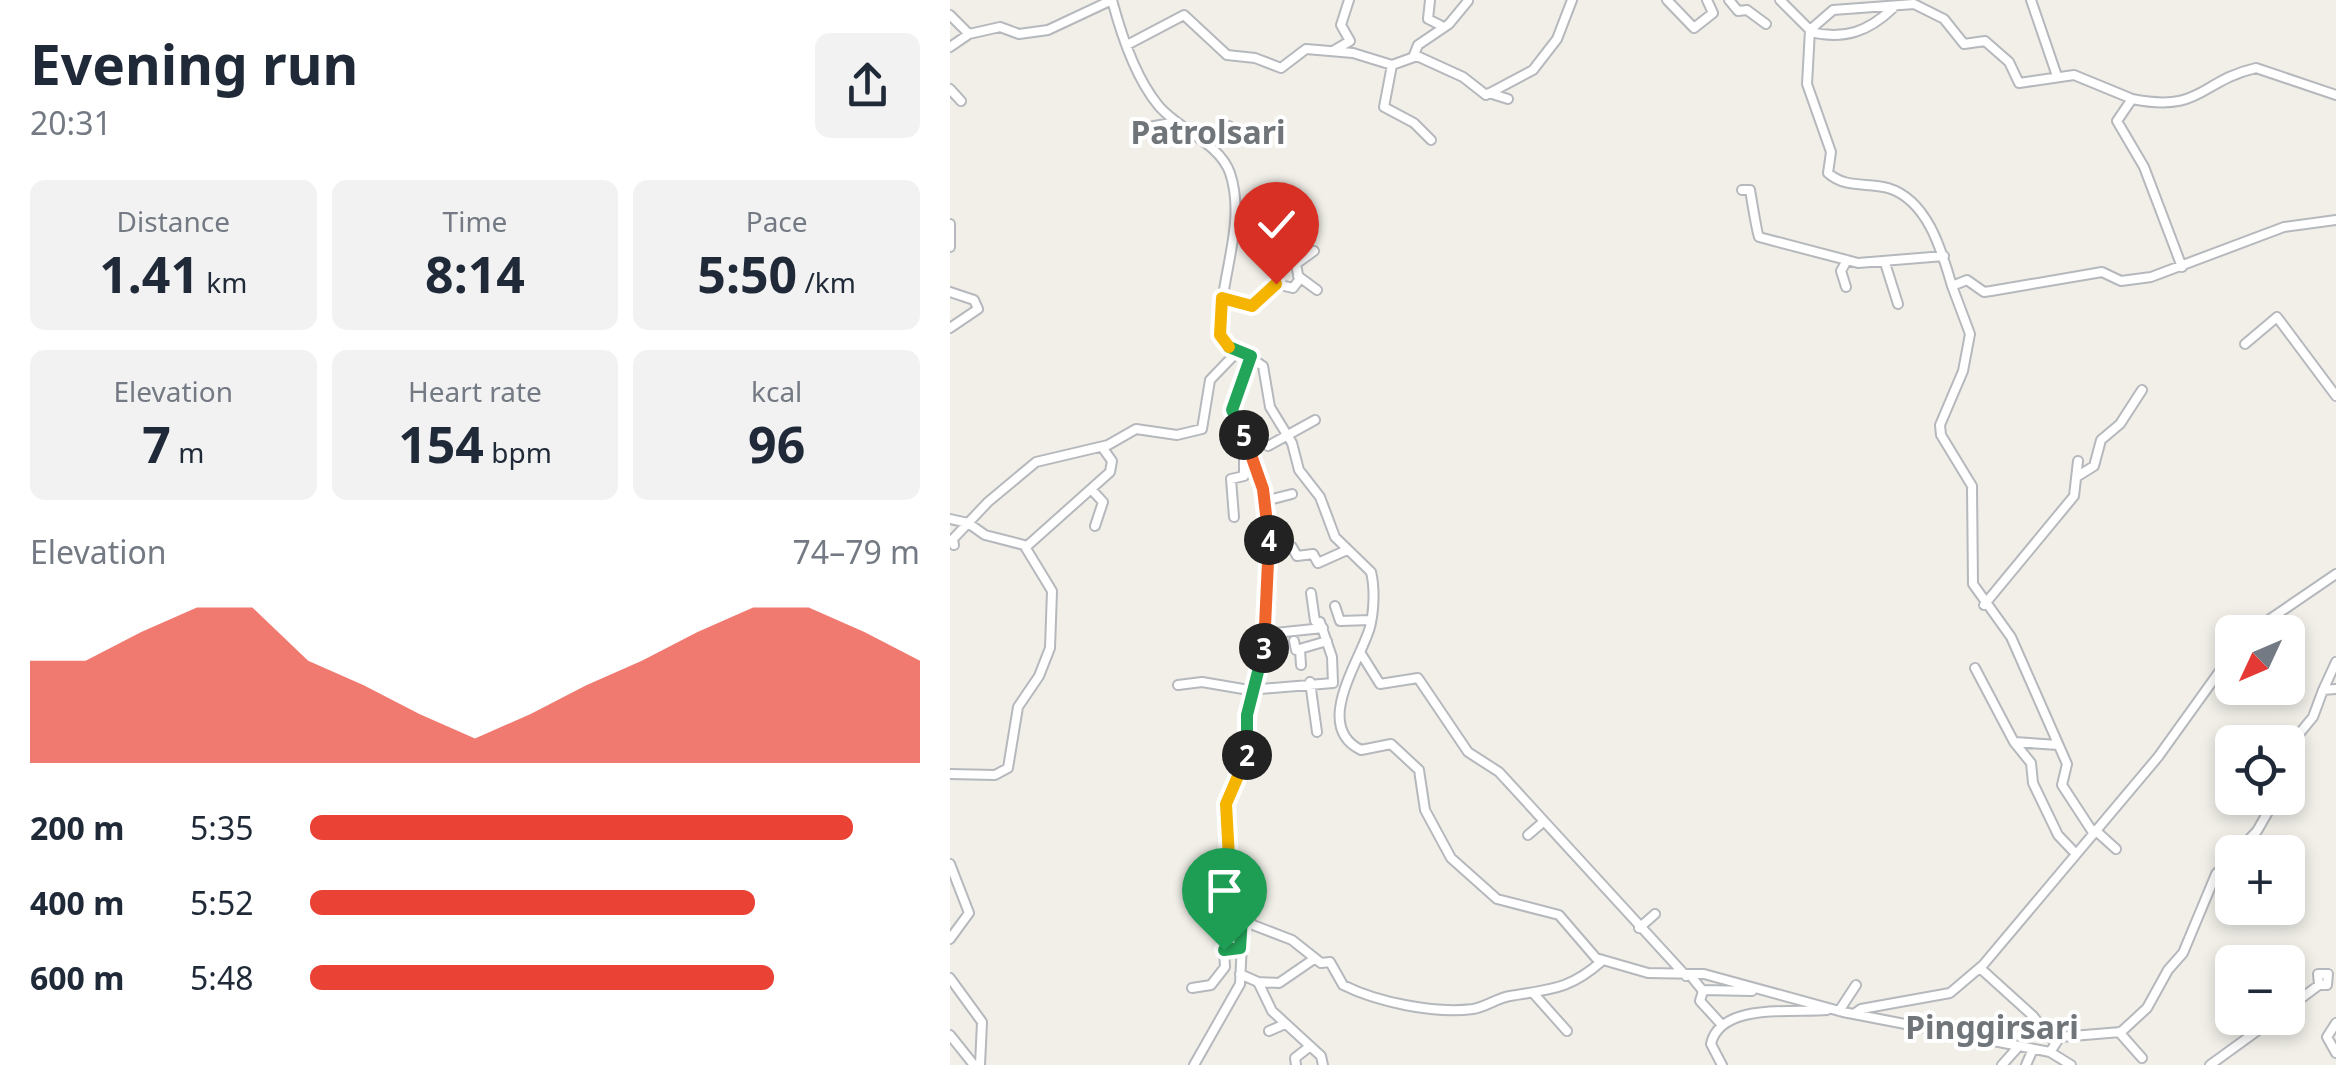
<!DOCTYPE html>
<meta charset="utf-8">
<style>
:root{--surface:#fff;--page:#f2f2f3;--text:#1f2937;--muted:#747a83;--accent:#ea4335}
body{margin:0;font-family:"Noto Sans",sans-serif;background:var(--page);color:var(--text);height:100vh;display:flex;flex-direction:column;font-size:38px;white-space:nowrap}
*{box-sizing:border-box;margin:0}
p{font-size:32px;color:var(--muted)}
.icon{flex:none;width:55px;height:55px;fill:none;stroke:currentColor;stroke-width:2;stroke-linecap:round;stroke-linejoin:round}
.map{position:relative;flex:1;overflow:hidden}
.panel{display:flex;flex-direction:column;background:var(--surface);width:950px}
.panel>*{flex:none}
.needle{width:65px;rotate:226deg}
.tools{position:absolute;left:1265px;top:615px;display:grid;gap:20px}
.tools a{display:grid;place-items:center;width:90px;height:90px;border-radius:15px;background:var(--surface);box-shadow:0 5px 15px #0003;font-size:50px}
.pin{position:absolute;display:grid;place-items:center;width:85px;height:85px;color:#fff;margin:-102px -42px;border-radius:50% 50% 50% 0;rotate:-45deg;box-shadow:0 0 10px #0007}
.pin .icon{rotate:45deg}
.km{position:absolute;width:50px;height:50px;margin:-25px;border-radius:50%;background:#222;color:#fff;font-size:28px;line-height:50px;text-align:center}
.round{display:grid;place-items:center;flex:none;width:105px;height:105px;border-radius:15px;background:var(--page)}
.summary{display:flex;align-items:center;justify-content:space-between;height:170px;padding:0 30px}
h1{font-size:55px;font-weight:700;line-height:75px}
.stats{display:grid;grid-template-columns:repeat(3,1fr);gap:15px;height:170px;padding:10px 30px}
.stats div{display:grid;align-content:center;border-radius:15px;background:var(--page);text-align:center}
.stats b{font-size:50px;font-weight:700}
.stats small{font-size:28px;font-weight:400}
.stats p{font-size:28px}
.chart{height:280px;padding:20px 30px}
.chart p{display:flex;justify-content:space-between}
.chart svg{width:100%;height:180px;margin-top:10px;fill:var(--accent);opacity:.7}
ul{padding:0 30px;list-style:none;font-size:32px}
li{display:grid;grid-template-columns:160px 120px 1fr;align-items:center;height:75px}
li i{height:25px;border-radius:12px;background:var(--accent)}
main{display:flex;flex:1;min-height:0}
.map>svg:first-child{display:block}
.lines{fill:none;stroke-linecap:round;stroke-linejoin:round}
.minor-casing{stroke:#b5b8bc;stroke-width:12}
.minor{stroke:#fff;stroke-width:8}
.split-1-casing{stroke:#fff;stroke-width:20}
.split-2-casing{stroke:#fff;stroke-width:20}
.split-3-casing{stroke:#fff;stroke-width:20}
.split-4-casing{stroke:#fff;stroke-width:20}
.split-5-casing{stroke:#fff;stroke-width:20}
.split-6-casing{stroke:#fff;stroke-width:20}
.split-7-casing{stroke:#fff;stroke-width:20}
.split-1{stroke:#22a559;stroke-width:12}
.split-2{stroke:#f5b400;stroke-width:12}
.split-3{stroke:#22a559;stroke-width:12}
.split-4{stroke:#f0652b;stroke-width:12}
.split-5{stroke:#f0652b;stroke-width:12}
.split-6{stroke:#22a559;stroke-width:12}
.split-7{stroke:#f5b400;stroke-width:12}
.labels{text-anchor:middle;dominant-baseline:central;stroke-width:8;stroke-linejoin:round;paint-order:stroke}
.quarter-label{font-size:32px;font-weight:bold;fill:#70757a;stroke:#fff}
</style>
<main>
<section class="panel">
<div class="summary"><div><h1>Evening run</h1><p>20:31</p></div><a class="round"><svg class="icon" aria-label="share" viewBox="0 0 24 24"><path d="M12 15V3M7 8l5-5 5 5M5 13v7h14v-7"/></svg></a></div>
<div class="stats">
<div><p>Distance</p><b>1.41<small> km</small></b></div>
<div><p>Time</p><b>8:14</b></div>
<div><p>Pace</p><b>5:50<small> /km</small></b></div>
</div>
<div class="stats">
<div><p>Elevation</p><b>7<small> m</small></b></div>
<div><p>Heart rate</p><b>154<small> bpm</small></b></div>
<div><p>kcal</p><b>96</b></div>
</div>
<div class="chart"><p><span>Elevation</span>74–79 m</p>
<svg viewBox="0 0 160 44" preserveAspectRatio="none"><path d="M0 44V19L10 19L20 12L30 6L40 6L50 19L60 25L70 32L80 38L90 32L100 25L110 19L120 12L130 6L140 6L150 12L160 19V44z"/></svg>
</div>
<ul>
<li><b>200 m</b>5:35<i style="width:89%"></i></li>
<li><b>400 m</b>5:52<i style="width:73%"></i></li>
<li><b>600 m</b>5:48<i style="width:76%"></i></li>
</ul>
</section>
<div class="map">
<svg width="1386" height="1065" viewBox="0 0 1386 1065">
<rect width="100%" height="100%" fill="#f1efe8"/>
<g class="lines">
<!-- minor casing -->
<g class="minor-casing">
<path id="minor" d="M 162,0 C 171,34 185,77 208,105 C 227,129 269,142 280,173 C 298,227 266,283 271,339 L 313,366 L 320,407 L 342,443 L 349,470 L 370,497 L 385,537 L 421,572 C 425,588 424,611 420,627 C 411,660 362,726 411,750 L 441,744 L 469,770 L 475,810 L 501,858 L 547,899 L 609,915 L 646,958 L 698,973 L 754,974 L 893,1012 L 1100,1052 L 1121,1065
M 480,0 L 478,19 L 490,25
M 717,0 L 744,28 L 763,13 L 757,0
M 779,0 L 788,11 L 797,10 L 816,24
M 830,0 L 860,30 L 857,84 L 881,152 L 878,173 C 896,189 917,182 938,188 C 978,200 992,252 1002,286 L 1017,280 L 1034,292 L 1041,291 L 1152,272 L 1171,281 L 1201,277 L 1334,227 L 1386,220
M 1081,0 L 1107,76
M 0,15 L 19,34
M 860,30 L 883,10 L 964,4 L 994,19 L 1014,44 L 1035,41 L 1059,62 L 1069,83 L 1124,75 L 1180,98
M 860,32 C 894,40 918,32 943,8
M 177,45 L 234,15 L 277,55 L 305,58 L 331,68 L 356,49 L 403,53 L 442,65 L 467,56 L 513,77 L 536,95 L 583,70 L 607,39 L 622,0
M 0,47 L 19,34 L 50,27 L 69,34 L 98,30 L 162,0
M 383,51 L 400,41 L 391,25 L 399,0
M 464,55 L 468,45 L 499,24 L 518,1
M 442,65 L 434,107 L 464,123 L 481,140
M 0,89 L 11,101
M 539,93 L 558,99
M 194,128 L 226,122
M 241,134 L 247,129 L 261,136 L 279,126
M 792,190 L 800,190 C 801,195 807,234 809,237 L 908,263 L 994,256
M 286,210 L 313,224
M 0,224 L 0,247
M 935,263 L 948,304
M 1232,267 L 1194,167 L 1167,121 L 1182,99 C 1253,113 1249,81 1306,68 L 1386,95
M 348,276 L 367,290
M 1002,286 L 1020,334 L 1013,371 L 990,425 L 991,435 L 1022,486 L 1023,584 L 1061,637 L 1117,764 L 1112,785 L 1144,834
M 896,287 L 891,271 L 897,260
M 0,292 L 24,300 L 28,309 L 0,328
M 272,299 L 300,306 L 326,284 L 343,288 L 349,280 L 346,264 L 364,251
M 1295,344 L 1327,317 L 1386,396
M 318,446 L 365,420
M 1128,476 L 1144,466 L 1151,440 L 1170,424 L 1192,390
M 141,489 L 153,502 L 145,526
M 315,501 L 342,494
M 284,517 L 281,479 L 294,476 L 294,458 L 300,451
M 0,519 L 18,523 L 35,535 L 74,545 L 102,591 L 100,648 L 89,676 L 68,707 L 58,768 L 45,775 L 0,774
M 4,545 L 3,539 L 38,502 L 86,462 L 158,445 L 186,429 L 227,435 L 252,429 L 260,380 L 288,351
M 76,547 L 160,472 L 162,461 L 152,447
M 319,548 L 342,547 L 347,556 L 363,554 L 368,563 L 397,550
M 1034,605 L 1124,496 L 1128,461
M 385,606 L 390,621 L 421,620
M 1301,632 L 1386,574
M 316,634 L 373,628
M 344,641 L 346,650 L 377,641
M 350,650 L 351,665
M 410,652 L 430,684 L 468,678 L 518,752 L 549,772 L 736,976
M 1025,668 L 1064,742 L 1108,745
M 360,682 L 367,732
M 228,685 L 252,682 L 299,690 L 383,683 L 382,657 L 370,622 L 365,621 L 361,593
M 1374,688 L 1386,662
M 1064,742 L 1081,763 L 1083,783 L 1108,835 L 1126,854
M 1338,759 L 1344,740 L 1363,717 L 1373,690 L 1386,689
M 1145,830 L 1166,849
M 578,835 L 592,823
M 0,864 L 19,913 L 0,939
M 292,910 L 303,925 L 342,940 L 371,963 L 380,962 L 393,985 C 427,1002 484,1014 523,1009 C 536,1007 547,998 560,996 C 601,989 619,990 652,961
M 689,928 L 705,914
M 1030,968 L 1083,1016 L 1105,1043
M 290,974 L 308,982 L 322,1011 L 371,1056 L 373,1065
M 740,975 L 753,991 L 750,1001 L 772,1025
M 0,978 L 32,1022 L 30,1065
M 308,982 L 329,983 L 364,959
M 242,988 L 261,985 L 275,967 L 274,950 L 290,948
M 752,990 L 802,991
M 584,994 L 617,1031
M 1338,1008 L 1369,985 L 1377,985 L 1378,974 L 1368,974 L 1369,985
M 889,1011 L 906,985
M 904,1014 L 911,1009 L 1000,993 L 1033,965 L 1208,757 L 1282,654
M 1386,1023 L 1377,1037 L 1386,1053
M 319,1031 L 335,1024
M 1169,1032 L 1192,1058
M 0,1035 L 24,1065
M 1100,1052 L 1110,1037 L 1171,1032 L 1197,1008 L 1218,970 L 1233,953 L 1266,874 L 1307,831 L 1326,798
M 244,1065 L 290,984 L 293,922 L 282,884 L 275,810 L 297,759 L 297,715 L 311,669 L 317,618 L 319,520 L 306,465 L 282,410 L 301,356
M 346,1065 L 345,1058 L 359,1047
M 772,1065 L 761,1044 C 770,1002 845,1013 877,1010
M 1052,1065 L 1069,1046
M 1076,1065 L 1083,1049
M 1260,1065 L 1325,1018"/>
</g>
<!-- minor -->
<use href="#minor" class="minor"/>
</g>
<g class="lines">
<!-- split-1 casing -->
<g class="split-1-casing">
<path id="split-1" d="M 274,950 L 290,948 L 292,918 L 279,858"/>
</g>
<!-- split-2 casing -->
<g class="split-2-casing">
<path id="split-2" d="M 279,858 L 276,804 L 297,755"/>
</g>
<!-- split-3 casing -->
<g class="split-3-casing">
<path id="split-3" d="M 297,755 L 297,715 L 314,648"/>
</g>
<!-- split-4 casing -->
<g class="split-4-casing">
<path id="split-4" d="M 314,648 L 319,540"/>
</g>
<!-- split-5 casing -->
<g class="split-5-casing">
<path id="split-5" d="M 294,435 L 313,489 L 319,540"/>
</g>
<!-- split-6 casing -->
<g class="split-6-casing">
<path id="split-6" d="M 279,347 L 301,356 L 282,410 L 294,435"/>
</g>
<!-- split-7 casing -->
<g class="split-7-casing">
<path id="split-7" d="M 279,347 L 270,335 L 272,298 L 302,306 L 326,284"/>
</g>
<!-- split-1 -->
<use href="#split-1" class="split-1"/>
<!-- split-2 -->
<use href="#split-2" class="split-2"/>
<!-- split-3 -->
<use href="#split-3" class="split-3"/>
<!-- split-4 -->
<use href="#split-4" class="split-4"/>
<!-- split-5 -->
<use href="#split-5" class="split-5"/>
<!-- split-6 -->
<use href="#split-6" class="split-6"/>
<!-- split-7 -->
<use href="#split-7" class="split-7"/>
</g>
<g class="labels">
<!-- quarter labels -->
<g class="quarter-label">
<text x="258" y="131">Patrolsari</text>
<text x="1042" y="1026">Pinggirsari</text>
</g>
</g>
</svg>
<div class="tools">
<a><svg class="needle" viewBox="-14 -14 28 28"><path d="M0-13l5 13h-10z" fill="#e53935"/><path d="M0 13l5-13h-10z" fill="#747a83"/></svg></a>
<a><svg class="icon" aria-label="locate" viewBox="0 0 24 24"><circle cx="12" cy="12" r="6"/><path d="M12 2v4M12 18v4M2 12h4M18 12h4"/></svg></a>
<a>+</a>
<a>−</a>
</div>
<div class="pin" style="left:274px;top:950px;background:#1e9e55"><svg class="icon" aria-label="arrive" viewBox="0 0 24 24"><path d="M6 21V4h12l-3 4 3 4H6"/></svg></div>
<div class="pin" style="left:326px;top:284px;background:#d93025"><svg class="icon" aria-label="check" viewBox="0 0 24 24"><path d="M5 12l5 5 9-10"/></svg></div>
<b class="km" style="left:297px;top:755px">2</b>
<b class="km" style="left:314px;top:648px">3</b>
<b class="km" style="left:319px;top:540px">4</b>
<b class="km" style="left:294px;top:435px">5</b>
</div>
</main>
